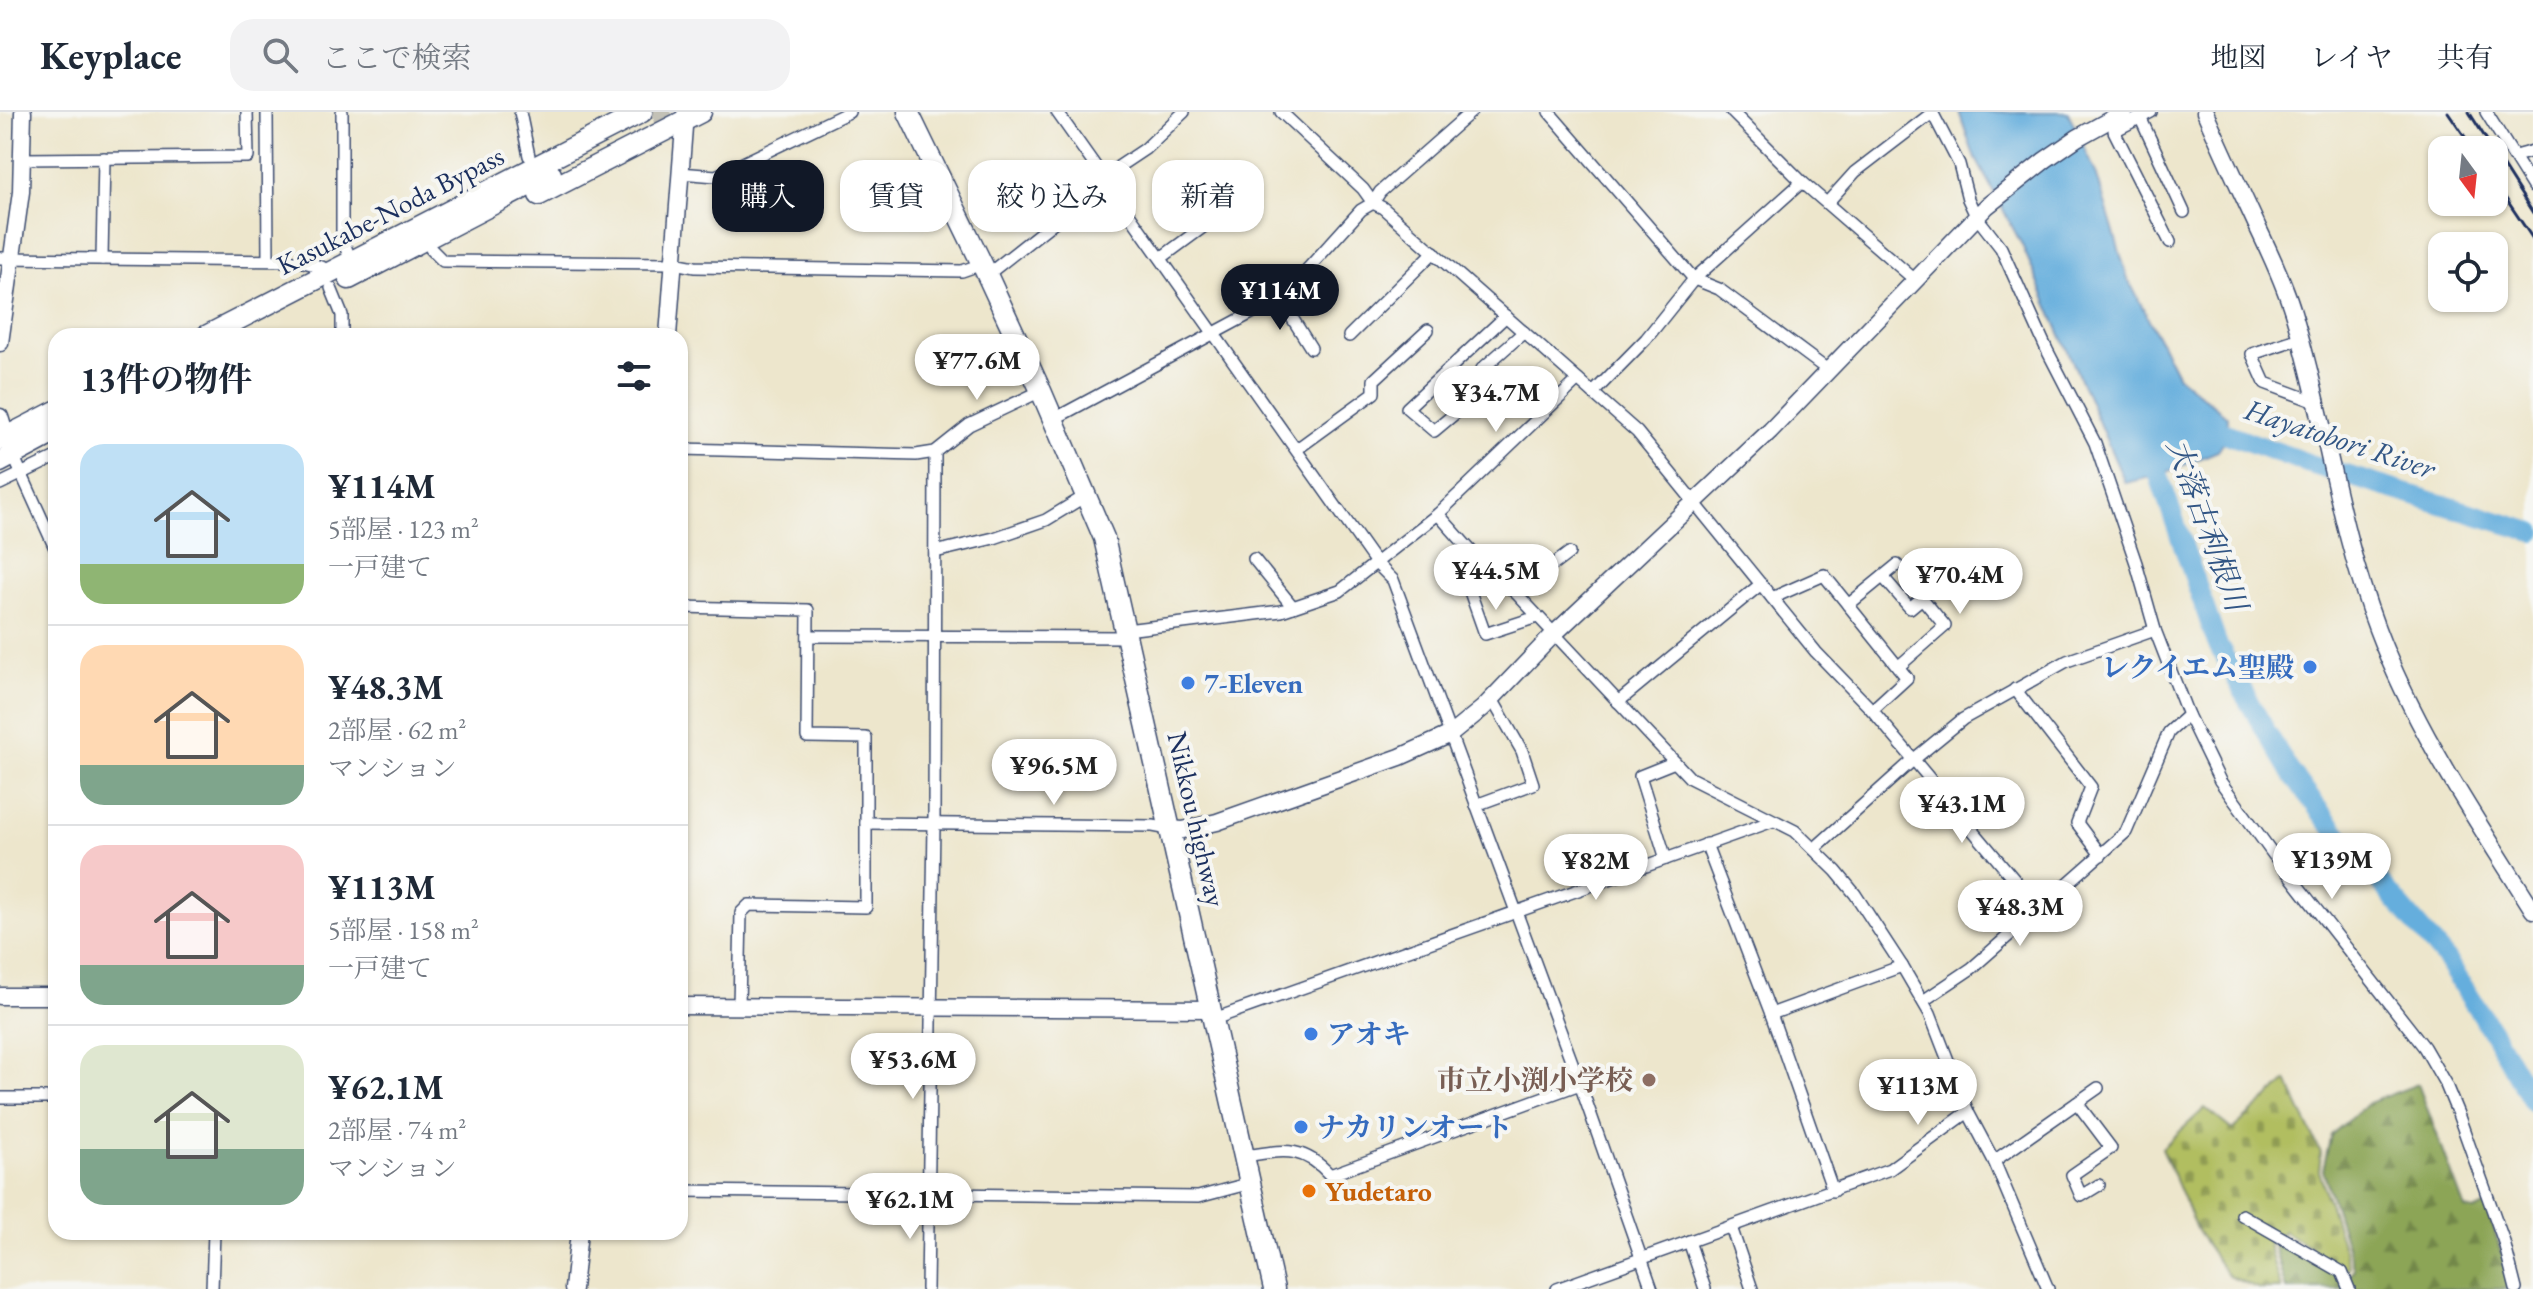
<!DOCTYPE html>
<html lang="ja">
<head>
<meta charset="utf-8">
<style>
  :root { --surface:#fff; --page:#f2f2f3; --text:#1f2937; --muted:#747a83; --line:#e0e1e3; --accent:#111827 }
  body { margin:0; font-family:"EB Garamond","Noto Serif JP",serif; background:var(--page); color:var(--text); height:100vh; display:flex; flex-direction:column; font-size:30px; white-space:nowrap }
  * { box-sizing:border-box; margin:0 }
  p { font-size:26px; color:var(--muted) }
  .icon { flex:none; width:44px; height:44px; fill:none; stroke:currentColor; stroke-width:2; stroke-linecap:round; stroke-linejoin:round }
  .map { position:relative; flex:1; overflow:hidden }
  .side { position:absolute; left:48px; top:216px; width:640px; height:912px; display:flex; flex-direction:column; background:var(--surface); border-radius:24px; box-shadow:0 2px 6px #0004 }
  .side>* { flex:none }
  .hud { position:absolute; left:712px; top:48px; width:760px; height:72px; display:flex; gap:16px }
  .needle { width:52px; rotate:165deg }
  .buttons { position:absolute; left:2428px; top:24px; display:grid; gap:16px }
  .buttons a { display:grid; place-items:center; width:80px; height:80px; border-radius:16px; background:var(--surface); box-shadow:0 2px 6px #0004; font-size:40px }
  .price { position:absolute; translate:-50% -68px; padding:0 18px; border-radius:28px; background:#fff; color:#222; font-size:26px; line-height:52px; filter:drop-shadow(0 2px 4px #0008) }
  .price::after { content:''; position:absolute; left:50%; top:48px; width:24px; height:18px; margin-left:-12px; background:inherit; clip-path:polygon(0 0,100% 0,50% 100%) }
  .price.current { background:var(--accent); color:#fff }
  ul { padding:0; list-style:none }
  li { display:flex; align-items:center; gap:24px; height:200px; padding:0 32px }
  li+li { border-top:2px solid var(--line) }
  li span { display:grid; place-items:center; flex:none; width:224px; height:160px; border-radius:24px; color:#555 }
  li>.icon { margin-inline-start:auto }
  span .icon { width:96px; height:96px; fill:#fffc; stroke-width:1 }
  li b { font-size:34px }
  h2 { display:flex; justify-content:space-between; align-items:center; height:96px; padding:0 32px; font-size:34px }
  .chip { padding:0 28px; border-radius:24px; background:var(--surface); box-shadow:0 2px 6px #0004; font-size:28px; line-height:72px }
  .chip.current { background:var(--accent); color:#fff }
  header { display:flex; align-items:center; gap:48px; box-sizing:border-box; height:112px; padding:0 40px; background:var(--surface); border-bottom:2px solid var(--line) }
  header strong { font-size:38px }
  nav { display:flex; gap:44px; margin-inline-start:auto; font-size:28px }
  .search { width:560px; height:72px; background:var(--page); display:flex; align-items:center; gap:20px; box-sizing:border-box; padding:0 28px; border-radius:24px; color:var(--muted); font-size:30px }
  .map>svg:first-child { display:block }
</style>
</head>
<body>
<header>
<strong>Keyplace</strong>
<div class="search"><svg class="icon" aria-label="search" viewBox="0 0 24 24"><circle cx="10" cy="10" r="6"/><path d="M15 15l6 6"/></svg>ここで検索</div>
<nav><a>地図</a><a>レイヤ</a><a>共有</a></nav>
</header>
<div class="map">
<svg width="2533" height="1177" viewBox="0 0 2533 1177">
  <defs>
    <pattern id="forest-firs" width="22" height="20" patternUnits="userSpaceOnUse" patternTransform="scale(2)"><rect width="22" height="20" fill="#8ca556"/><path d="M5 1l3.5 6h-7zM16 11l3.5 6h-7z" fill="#72874a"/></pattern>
    <pattern id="cemetery-stones" width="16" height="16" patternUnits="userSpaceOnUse" patternTransform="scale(2)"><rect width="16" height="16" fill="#b1be60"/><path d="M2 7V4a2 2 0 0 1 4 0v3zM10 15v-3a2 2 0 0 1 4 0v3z" fill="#8f9b52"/></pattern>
  </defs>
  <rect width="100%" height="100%" fill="#f6f6f2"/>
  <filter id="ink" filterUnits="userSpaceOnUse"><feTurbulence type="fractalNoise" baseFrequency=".0125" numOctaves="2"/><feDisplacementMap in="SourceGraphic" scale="16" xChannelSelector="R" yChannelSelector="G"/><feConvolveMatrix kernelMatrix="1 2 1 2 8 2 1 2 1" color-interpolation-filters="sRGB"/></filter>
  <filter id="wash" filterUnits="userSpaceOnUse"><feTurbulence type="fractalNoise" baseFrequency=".006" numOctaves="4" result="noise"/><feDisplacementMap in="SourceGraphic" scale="32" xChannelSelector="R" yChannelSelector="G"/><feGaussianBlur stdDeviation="1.8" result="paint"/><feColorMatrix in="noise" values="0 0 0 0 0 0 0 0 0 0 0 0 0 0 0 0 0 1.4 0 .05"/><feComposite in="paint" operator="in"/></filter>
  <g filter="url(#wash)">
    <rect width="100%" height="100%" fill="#ede6cc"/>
    <polygon fill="url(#forest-firs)" stroke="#546a5a" stroke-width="2" points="2418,972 2465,1097 2474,1099 2487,1093 2512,1177 2286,1177 2273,1132 2282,1124 2346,1166 2354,1157 2323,1058 2331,1023 2368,991"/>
    <polygon fill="url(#cemetery-stones)" stroke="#66765f" stroke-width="2" points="2287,969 2321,1041 2319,1059 2349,1154 2345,1159 2284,1119 2268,1132 2281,1177 2260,1177 2228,1164 2197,1119 2162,1036 2205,996 2232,1018"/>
    <polygon fill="#65aedd" stroke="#406e9e" stroke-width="2" points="1959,0 2068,0 2096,61 2128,167 2178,264 2228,305 2226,322 2218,339 2160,363 2125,371 2022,133 1973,41"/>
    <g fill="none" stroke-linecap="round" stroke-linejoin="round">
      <g stroke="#65aedd" stroke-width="20">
        <polyline points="2200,312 2310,352 2533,420"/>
        <polyline points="2150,338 2217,531 2250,592 2289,658 2328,710 2445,846 2493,921 2533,990"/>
      </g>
    </g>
  </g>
  <g filter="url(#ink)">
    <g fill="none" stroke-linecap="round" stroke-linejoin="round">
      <polyline stroke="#c3c1b6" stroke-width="20" stroke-dasharray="20 10" stroke-linecap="butt" points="654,8 671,0"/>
      <defs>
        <g id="street">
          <polyline points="267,0 268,148"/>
          <polyline points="342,0 342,127 348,141"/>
          <polyline points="520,0 529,44"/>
          <polyline points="1057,0 1376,451 1393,468 1580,972 1652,1177"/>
          <polyline points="1281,0 1363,77 1373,91 1383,96 1637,320 1816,540 1872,598 2038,796"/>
          <polyline points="1549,0 1694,167 1719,177 1829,259"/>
          <polyline points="1732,0 1802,70 1915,168"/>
          <polyline points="1932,0 1959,52 1968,87 1976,104 2001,136 2047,238 2095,331 2136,451 2155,518 2188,603 2220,669 2273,742 2424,935 2446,973 2458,1002 2504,1130 2516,1177"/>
          <polyline points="2151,0 2114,19 2170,130"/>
          <polyline points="2486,0 2533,75"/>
          <polyline points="2140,5 2184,100"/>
          <polyline points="2515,44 2533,39"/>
          <polyline points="23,47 248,45 247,0"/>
          <polyline points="680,61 716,64 849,0"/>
          <polyline points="1103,65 1145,37 1184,0"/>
          <polyline points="1827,91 1855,60 1932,1"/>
          <polyline points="431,137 443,149 674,151 695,155 962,159 982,152"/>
          <polyline points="0,146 300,149 322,155"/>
          <polyline points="1161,146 1245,84 1254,98"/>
          <polyline points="102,147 104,46"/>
          <polyline points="1237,162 1262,196"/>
          <polyline points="987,163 1106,69"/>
          <polyline points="331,176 342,203 342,224"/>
          <polyline points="1279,185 1311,236"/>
          <polyline points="1506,204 1407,296 1434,319 1494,269 1482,257 1524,220"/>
          <polyline points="1349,224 1434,140"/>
          <polyline points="2300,226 2252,242 2265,271 2316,290"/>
          <polyline points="1593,281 1646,227 1694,167 1802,70"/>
          <polyline points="1054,307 1274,189 1294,172 1361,98 1373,91 1380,80 1471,0"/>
          <polyline points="680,337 916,343 935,340 969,313 1041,279"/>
          <polyline points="1297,337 1374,281 1374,268 1428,218"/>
          <polyline points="13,343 56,438"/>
          <polyline points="0,372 56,345"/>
          <polyline points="1438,402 1487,457 1516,481 1690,666 1795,719 1836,759 1855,782 1902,854 1930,902 1968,1000 1994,1049 2048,1177"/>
          <polyline points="935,440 994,426 1046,408 1087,383"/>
          <polyline points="1254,447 1293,495"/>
          <polyline points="1487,457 1468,474 1485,522 1537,505"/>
          <polyline points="1883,465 1910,496 1922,486 1945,514 1898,555"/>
          <polyline points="1516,481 1569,441"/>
          <polyline points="1772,486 1824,463 1907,566 1872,598"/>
          <polyline points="1848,493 1897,453"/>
          <polyline points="680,495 808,498 807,625 866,626 866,795 749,793 741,801 739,894"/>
          <polyline points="1126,518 1281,499 1340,479 1438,402 1578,268"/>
          <polyline points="808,524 1127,525"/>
          <polyline points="2015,577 2091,675 2077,711 2101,743"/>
          <polyline points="1618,590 1761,472"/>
          <polyline points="1476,693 1533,672 1522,639 1492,587"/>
          <polyline points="866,711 1153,714 1169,717"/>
          <polyline points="1706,732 1771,902 1833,1079"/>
          <polyline points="1814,737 1913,648 1963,607 2067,549 2155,518"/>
          <polyline points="1666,747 1640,664 1675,650"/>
          <polyline points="1923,889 1972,856 2126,720 2169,620 2188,603"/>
          <polyline points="1771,902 1902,854"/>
          <polyline points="1214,907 1773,709"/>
          <polyline points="0,986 56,986"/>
          <polyline points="2077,991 2111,1036 2072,1063 2081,1084 2099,1073"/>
          <path d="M 1245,1044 C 1282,1039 1302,1032 1330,1063 L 1580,972"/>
          <polyline points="1994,1049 2098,976"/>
          <polyline points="680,1079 1198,1085 1251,1071"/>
          <polyline points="2242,1103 2342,1160 2349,1177"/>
          <polyline points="1731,1115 1752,1177"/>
          <polyline points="1689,1129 1705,1177"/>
          <polyline points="212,1177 214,1120"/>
          <polyline points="927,1177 934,712 935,340"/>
          <polyline points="1557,1177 1890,1057 1968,1000"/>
        </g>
        <g id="secondary">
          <polyline points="668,224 685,2"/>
          <polyline points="1169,717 1183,718 1217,710 1400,645 1451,622 1483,596 1553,523 1770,319 1987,94 2045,48 2077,26 2124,0"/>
          <polyline points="0,884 56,884"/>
          <polyline points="680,894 1212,897"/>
          <polyline points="573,1177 579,1120"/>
        </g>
        <g id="primary">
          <path d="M 2205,0 C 2222,39 2240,77 2258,116 C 2271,143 2284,171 2293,200 C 2325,304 2338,414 2377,517 C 2415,618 2476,707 2533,798"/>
          <polyline points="0,231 21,80 23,0"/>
          <polyline points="0,305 9,334"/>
        </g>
        <g id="highway">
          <polyline points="908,0 982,152 1041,279 1104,426 1274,1177"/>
          <polyline points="539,83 701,0"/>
          <polyline points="349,167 551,62"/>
          <polyline points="206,224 642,0"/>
          <polyline points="0,328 56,299"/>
          <polyline points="0,350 56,320"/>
        </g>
      </defs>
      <use href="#street" stroke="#3a4a6e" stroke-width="14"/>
      <use href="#secondary" stroke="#3a4a6e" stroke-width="19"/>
      <use href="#primary" stroke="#3a4a6e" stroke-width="19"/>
      <use href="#highway" stroke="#3a4a6e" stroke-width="23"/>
      <use href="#street" stroke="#fff" stroke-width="11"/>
      <use href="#secondary" stroke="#fff" stroke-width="16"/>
      <use href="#primary" stroke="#fff" stroke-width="16"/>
      <use href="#highway" stroke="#fff" stroke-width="20"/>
      <g stroke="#1b2f5e" stroke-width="3">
        <polyline points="2448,0 2474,38"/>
        <polyline points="2469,0 2493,38"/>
        <polyline points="2494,40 2533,101"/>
        <polyline points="2494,69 2533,127"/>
      </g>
    </g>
  </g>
  <g fill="#3f7fe0" stroke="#f6f6f2" stroke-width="3">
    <circle cx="2310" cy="555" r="8"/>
    <circle cx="1188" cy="571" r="8"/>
    <circle cx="1311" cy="922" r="8"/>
    <circle cx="1301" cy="1015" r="8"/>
  </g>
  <circle fill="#8d6e63" stroke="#f6f6f2" stroke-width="3" cx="1649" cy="968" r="8"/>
  <circle fill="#e8710a" stroke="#f6f6f2" stroke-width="3" cx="1309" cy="1079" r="8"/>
  <g text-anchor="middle" stroke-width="8" stroke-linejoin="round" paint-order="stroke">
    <g font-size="28" fill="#1b2f5e" stroke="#f6f6f2">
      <text transform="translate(390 98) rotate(-27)" y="10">Kasukabe-Noda Bypass</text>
      <text transform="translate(1197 707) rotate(77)" y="10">Nikkou highway</text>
    </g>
    <g font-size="28" font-weight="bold" fill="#366cbe" stroke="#f6f6f2" text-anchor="start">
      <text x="2294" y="565" text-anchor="end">レクイエム聖殿</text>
      <text x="1204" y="581">7-Eleven</text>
      <text x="1327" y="932">アオキ</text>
      <text x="1317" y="1025">ナカリンオート</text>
    </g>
    <g font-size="28" font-weight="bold" fill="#785e54" stroke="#f6f6f2" text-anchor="end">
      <text x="1633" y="978">市立小渕小学校</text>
    </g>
    <g font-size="28" font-weight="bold" fill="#c56008" stroke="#f6f6f2" text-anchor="start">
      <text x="1325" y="1089">Yudetaro</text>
    </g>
    <g font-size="30" font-style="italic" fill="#315584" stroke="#f6f6f2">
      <text transform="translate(2340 327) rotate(18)" y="10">Hayatobori River</text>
      <text transform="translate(2207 413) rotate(70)" y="10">大落古利根川</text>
    </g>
  </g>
</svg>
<div class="buttons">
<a><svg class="needle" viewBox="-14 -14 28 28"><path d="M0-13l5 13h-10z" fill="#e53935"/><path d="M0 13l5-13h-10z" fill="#747a83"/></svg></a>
<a><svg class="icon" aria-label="locate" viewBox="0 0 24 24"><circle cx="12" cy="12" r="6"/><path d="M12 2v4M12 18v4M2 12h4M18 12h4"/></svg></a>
</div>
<b class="price current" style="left:1280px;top:220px">¥114M</b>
<b class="price" style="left:977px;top:290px">¥77.6M</b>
<b class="price" style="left:1496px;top:322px">¥34.7M</b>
<b class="price" style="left:1496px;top:500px">¥44.5M</b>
<b class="price" style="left:1960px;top:504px">¥70.4M</b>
<b class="price" style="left:1054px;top:695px">¥96.5M</b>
<b class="price" style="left:1962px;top:733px">¥43.1M</b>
<b class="price" style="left:2332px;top:789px">¥139M</b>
<b class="price" style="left:1596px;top:790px">¥82M</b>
<b class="price" style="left:2020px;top:836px">¥48.3M</b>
<b class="price" style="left:913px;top:989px">¥53.6M</b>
<b class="price" style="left:1918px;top:1015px">¥113M</b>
<b class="price" style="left:910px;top:1129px">¥62.1M</b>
<div class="hud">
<a class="chip current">購入</a>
<a class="chip">賃貸</a>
<a class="chip">絞り込み</a>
<a class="chip">新着</a>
</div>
<section class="side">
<h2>13件の物件<svg class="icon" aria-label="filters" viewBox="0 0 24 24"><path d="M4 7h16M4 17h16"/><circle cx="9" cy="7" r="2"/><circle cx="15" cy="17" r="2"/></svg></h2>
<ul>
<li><span style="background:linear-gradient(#bfe0f5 75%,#8fb573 0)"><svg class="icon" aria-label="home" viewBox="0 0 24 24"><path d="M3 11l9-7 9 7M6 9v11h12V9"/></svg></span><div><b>¥114M</b><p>5部屋 · 123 m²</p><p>一戸建て</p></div></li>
<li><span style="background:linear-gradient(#ffd9b3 75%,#7fa58c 0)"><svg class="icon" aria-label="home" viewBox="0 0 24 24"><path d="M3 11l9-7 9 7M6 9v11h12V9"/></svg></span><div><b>¥48.3M</b><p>2部屋 · 62 m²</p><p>マンション</p></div></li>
<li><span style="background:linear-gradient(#f6c9c9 75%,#7fa58c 0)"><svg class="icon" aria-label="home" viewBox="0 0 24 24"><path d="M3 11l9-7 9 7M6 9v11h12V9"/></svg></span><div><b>¥113M</b><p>5部屋 · 158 m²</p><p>一戸建て</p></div></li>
<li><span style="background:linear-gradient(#dfe7d0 65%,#7fa58c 0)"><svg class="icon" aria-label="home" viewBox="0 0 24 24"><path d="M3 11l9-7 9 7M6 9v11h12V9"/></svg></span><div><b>¥62.1M</b><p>2部屋 · 74 m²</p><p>マンション</p></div></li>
</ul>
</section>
</div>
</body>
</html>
